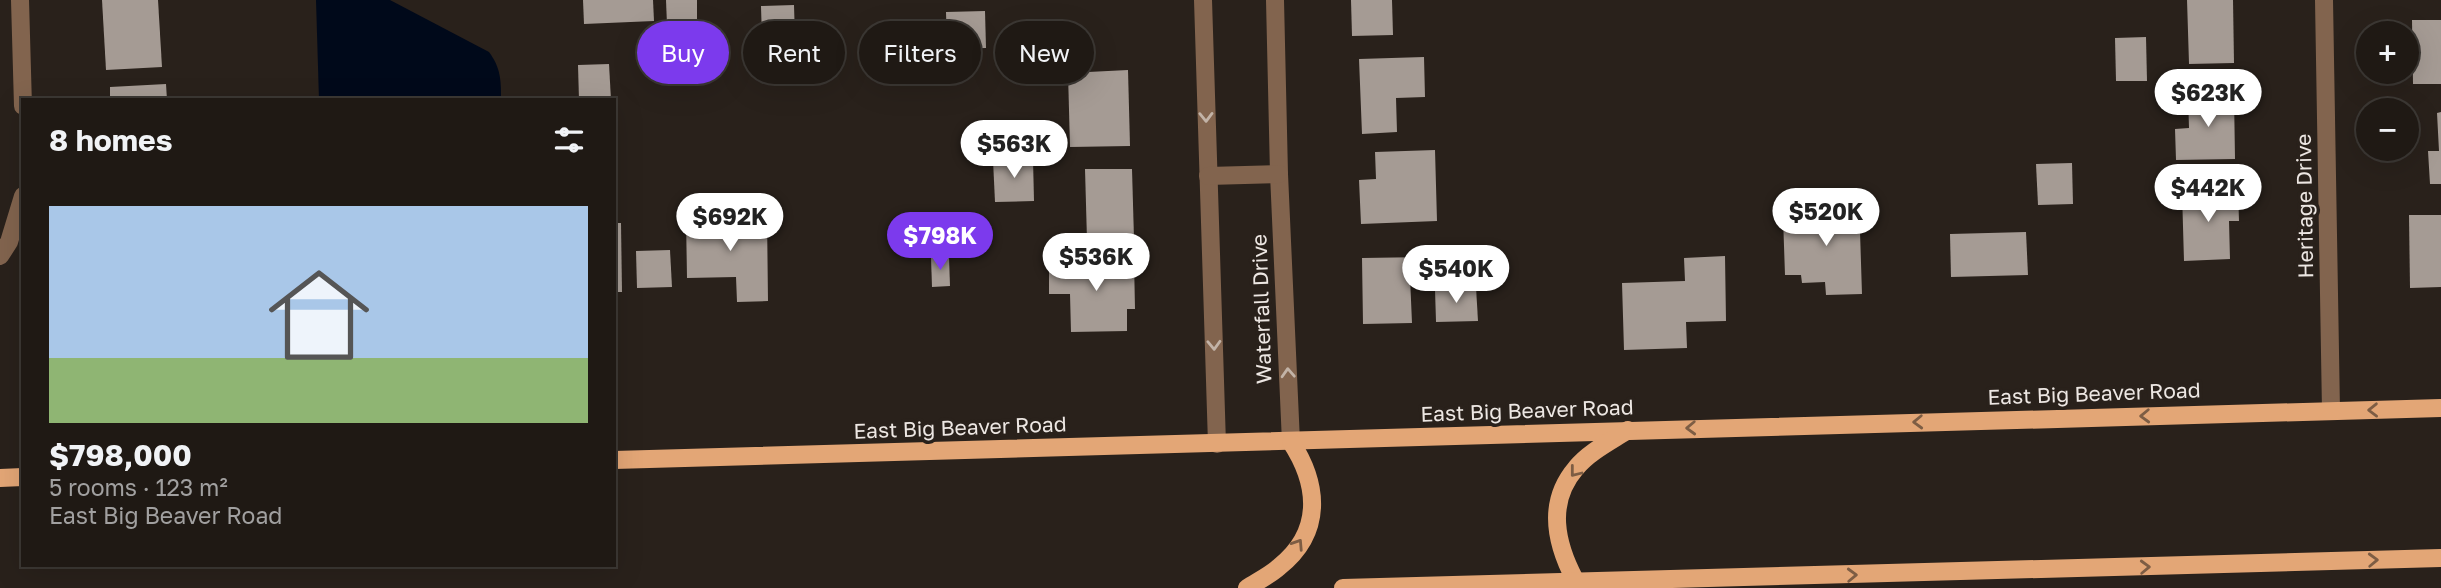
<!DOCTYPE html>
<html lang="en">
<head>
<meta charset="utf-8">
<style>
  :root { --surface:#1f1914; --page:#27221d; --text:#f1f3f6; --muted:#a1a0a0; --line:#3c3834; --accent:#7c3aed }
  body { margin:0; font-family:"Golos Text",sans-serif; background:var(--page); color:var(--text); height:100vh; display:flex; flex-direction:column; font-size:26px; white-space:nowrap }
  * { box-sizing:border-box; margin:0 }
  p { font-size:23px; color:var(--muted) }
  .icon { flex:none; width:38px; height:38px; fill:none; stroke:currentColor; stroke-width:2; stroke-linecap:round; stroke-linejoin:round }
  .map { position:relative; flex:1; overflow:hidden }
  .details { position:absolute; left:21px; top:98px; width:595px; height:469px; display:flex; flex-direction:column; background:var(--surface); border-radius:0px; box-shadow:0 7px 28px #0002,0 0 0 2px var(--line) }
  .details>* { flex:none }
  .hud { position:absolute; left:637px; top:21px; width:665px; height:63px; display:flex; gap:14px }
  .fabs { position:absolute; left:2356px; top:21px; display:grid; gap:14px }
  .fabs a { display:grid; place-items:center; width:63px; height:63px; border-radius:50%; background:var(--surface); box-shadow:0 7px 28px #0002,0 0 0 2px var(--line); font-size:35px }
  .price { position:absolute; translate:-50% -60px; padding:0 16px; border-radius:24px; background:#fff; color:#222; font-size:23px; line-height:46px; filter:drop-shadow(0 2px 4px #0008) }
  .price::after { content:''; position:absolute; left:50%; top:42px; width:21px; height:16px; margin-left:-10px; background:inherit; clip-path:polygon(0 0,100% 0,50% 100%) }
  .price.current { background:var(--accent); color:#fff }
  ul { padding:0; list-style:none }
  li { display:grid; align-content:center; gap:14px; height:371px; padding:0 28px }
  li span { display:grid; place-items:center; height:217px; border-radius:0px; color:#555 }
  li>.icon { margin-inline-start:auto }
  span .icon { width:126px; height:126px; fill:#fffc; stroke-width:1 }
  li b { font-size:30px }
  h2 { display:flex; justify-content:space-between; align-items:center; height:84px; padding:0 28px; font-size:30px }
  .tag { padding:0 24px; border-radius:32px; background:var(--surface); box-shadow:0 7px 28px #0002,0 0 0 2px var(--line); font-size:24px; line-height:63px }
  .tag.current { background:var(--accent); color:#fff }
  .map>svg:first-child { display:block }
</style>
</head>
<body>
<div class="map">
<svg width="2441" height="588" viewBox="0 0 2441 588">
  <rect width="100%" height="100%" fill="#29211b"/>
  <path fill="#00091a" d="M 316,0 L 390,0 L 489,52 C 501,68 501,81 501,100 L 319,100 Z"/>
  <g fill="#a59b94">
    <polygon points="102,0 158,0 162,67 106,70"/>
    <polygon points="583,0 653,0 654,21 584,24"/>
    <polygon points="666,0 697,0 697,24 667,25"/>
    <polygon points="1351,0 1392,0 1393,35 1352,36"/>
    <polygon points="2187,0 2233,0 2234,63 2189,64"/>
    <polygon points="794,5 795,38 762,39 761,6"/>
    <polygon points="985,11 986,48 947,49 946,12"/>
    <polygon points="2412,20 2441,20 2441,84 2413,84"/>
    <polygon points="2146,37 2147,81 2116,81 2115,38"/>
    <polygon points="1424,57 1425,97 1396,98 1397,132 1362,134 1359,59"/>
    <polygon points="609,64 611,100 579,100 578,65"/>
    <polygon points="1128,70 1130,146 1070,147 1068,73"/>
    <polygon points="166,84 167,100 110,100 110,87"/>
    <polygon points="2188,95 2234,95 2235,159 2176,160 2175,129 2189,128"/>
    <polygon points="2441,112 2441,184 2430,184 2428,151 2439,151 2437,113"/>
    <polygon points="1435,150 1437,221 1361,224 1359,180 1376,179 1375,152"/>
    <polygon points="1033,159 1034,201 995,202 993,160"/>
    <polygon points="2072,163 2073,204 2038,205 2036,164"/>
    <polygon points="1085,169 1132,169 1134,239 1087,240"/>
    <polygon points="2238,190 2239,221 2229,221 2230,259 2184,261 2182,192"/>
    <polygon points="1859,200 1862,294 1826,295 1825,282 1802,283 1801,275 1785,275 1783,217 1823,216 1823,201"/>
    <polygon points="2409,215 2441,215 2441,287 2410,288"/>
    <polygon points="767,216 768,301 737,302 736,277 687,278 686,217"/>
    <polygon points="614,223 621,223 622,292 614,292"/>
    <polygon points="2026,232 2028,275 1951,277 1950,234"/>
    <polygon points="670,250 672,287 637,288 636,251"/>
    <polygon points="1725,256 1726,321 1686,322 1687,348 1624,350 1622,283 1685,281 1684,258"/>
    <polygon points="931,257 949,257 950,286 932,287"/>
    <polygon points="1426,257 1427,276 1410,277 1412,323 1363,324 1362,258"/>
    <polygon points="1134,260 1135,309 1127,309 1127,331 1071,332 1070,294 1049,294 1049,262"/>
    <polygon points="1476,287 1478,321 1436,322 1435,289"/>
  </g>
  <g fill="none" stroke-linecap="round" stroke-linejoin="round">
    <g stroke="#82644e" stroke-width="18">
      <polyline points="20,0 23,106"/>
      <polyline points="1203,0 1217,444"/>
      <polyline points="1275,0 1279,174 1291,442"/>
      <polyline points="2324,0 2331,411"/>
      <polyline points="1208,176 1279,174"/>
      <polyline points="0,256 9,242 23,196"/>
    </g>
    <g stroke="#e3a676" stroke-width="18">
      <polyline points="614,460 2441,408"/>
      <polyline points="0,478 23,477"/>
      <path d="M 1575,580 C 1556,544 1546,503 1576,468 C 1589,452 1611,441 1628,430"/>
      <path d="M 1247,588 C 1258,581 1270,575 1279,567 C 1323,532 1319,485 1291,442"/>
      <polyline points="1343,588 2441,558"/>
    </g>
  </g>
  <defs><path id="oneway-chevron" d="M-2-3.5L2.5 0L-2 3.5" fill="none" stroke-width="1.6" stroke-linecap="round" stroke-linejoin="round" transform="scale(1.75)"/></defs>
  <g stroke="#c2b3a7">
    <use href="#oneway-chevron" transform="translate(1206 117) rotate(89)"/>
    <use href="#oneway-chevron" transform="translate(1214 345) rotate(88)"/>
    <use href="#oneway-chevron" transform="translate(1288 373) rotate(-93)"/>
  </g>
  <g stroke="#7d5d44">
    <use href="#oneway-chevron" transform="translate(2373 410) rotate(179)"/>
    <use href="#oneway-chevron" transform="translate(2145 416) rotate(178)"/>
    <use href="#oneway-chevron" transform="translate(1918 422) rotate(178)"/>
    <use href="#oneway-chevron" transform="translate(1691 428) rotate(178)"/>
    <use href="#oneway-chevron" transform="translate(1575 472) rotate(128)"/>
    <use href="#oneway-chevron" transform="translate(1298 544) rotate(-57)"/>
    <use href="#oneway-chevron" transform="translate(2373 560) rotate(-2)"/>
    <use href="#oneway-chevron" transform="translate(2145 567) rotate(-2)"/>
    <use href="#oneway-chevron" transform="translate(1852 575) rotate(-2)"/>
  </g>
  <g text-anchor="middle" stroke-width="7" stroke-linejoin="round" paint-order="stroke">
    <g font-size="21" fill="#ede7e3" stroke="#29211b">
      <text transform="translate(2305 206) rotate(-91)" y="7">Heritage Drive</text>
      <text transform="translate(1262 309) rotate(-92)" y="7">Waterfall Drive</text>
      <text transform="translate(2094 394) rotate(-2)" y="7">East Big Beaver Road</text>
      <text transform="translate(1527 411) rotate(-2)" y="7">East Big Beaver Road</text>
      <text transform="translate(960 428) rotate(-2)" y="7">East Big Beaver Road</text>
    </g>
  </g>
</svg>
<div class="fabs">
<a>+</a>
<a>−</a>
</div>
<b class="price" style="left:2208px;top:129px">$623K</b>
<b class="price" style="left:1014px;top:180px">$563K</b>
<b class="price" style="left:2208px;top:224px">$442K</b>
<b class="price" style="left:1826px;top:248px">$520K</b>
<b class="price" style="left:730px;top:253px">$692K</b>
<b class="price current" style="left:940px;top:272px">$798K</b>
<b class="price" style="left:1096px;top:293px">$536K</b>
<b class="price" style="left:1456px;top:305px">$540K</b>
<div class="hud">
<a class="tag current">Buy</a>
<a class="tag">Rent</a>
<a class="tag">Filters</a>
<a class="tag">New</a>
</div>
<section class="details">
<h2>8 homes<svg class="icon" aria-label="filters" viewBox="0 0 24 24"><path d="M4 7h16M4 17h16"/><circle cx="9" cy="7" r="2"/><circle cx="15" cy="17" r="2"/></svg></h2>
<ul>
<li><span style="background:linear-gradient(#a9c7e8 70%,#8fb573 0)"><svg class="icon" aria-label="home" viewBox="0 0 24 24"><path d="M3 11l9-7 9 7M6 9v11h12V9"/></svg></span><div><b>$798,000</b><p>5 rooms · 123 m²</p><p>East Big Beaver Road</p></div></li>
</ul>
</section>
</div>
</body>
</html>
